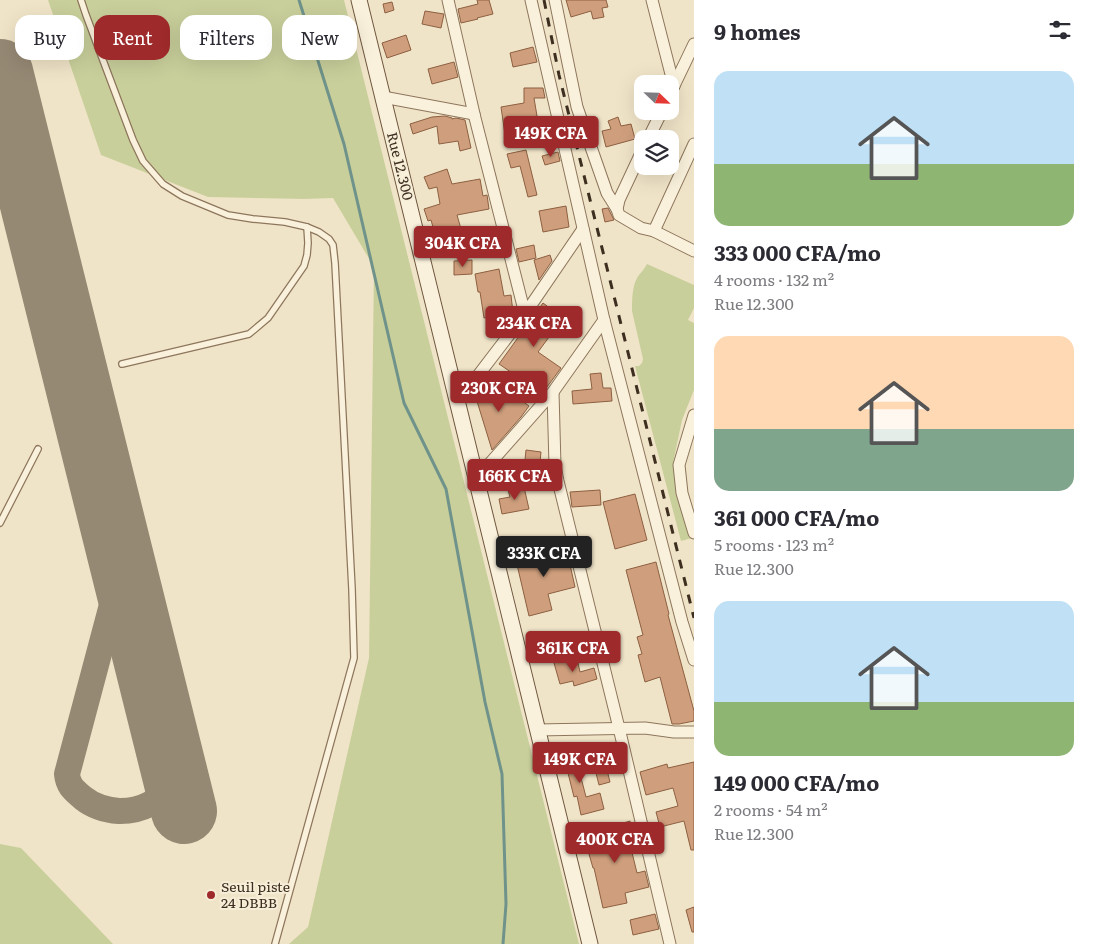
<!DOCTYPE html>
<html lang="en">
<head>
<meta charset="utf-8">
<style>
  :root { --surface:#fff; --page:#f7f7f7; --text:#2b2b33; --muted:#7c7c81; --accent:#9e2a2b }
  body { margin:0; font-family:Literata,serif; background:var(--page); color:var(--text); height:100vh; display:flex; flex-direction:column; font-size:19px; white-space:nowrap }
  * { box-sizing:border-box; margin:0 }
  p { font-size:16px; color:var(--muted) }
  .icon { flex:none; width:28px; height:28px; fill:none; stroke:currentColor; stroke-width:2; stroke-linecap:round; stroke-linejoin:round }
  .map { position:relative; flex:1; overflow:hidden }
  .panel { display:flex; flex-direction:column; background:var(--surface); width:400px }
  .panel>* { flex:none }
  .top-card { position:absolute; left:15px; top:15px; width:475px; height:45px; display:flex; gap:10px }
  .needle { width:32px; rotate:113deg }
  .fabs { position:absolute; left:634px; top:75px; display:grid; gap:10px }
  .fabs a { display:grid; place-items:center; width:45px; height:45px; border-radius:10px; background:var(--surface); box-shadow:0 5px 20px #0002; font-size:25px }
  .price { position:absolute; translate:-50% -42px; padding:0 11px; border-radius:5px; background:var(--accent); color:#fff; font-size:16px; line-height:32px; filter:drop-shadow(0 1px 2px #0008) }
  .price::after { content:''; position:absolute; left:50%; top:30px; width:15px; height:11px; margin-left:-8px; background:inherit; clip-path:polygon(0 0,100% 0,50% 100%) }
  .price.selected { background:#222; color:#fff }
  ul { padding:0; list-style:none }
  li { display:grid; align-content:center; gap:10px; height:265px; padding:0 20px }
  li span { display:grid; place-items:center; height:155px; border-radius:15px; color:#555 }
  li>.icon { margin-inline-start:auto }
  span .icon { width:90px; height:90px; fill:#fffc; stroke-width:1 }
  li b { font-size:21px }
  h2 { display:flex; justify-content:space-between; align-items:center; height:60px; padding:0 20px; font-size:21px }
  .tag { padding:0 18px; border-radius:15px; background:var(--surface); box-shadow:0 5px 20px #0002; font-size:18px; line-height:45px }
  .tag.selected { background:var(--accent); color:#fff }
  main { display:flex; flex:1; min-height:0 }
  .map>svg:first-child { display:block }
</style>
</head>
<body>
<main>
<div class="map">
<svg width="694" height="944" viewBox="0 0 694 944">
  <rect width="100%" height="100%" fill="#f0e4c8"/>
  <g fill="#c9cf9b">
    <polygon points="48,0 344,0 579,944 289,944 308,927 369,658 374,267 333,198 304,199 208,197 101,155"/>
    <path d="M 647,264 L 694,285 L 694,308 L 688,320 L 694,323 L 694,390 L 682,420 L 673,463 L 682,510 L 692,538 L 681,541 L 635,366 L 639,366 L 642,363 L 643,359 L 632,311 C 632,301 632,287 637,278 C 640,273 644,270 647,264 Z"/>
    <polygon points="0,844 21,848 113,944 0,944"/>
  </g>
  <g fill="none" stroke-linecap="round" stroke-linejoin="round">
    <polyline stroke="#6f938a" stroke-width="3" points="299,0 344,144 404,403 446,489 485,702 502,774 506,904 503,944"/>
    <path stroke="#968974" stroke-width="26" d="M 120,556 L 120,573 L 117,586 L 67,774 C 68,786 74,790 83,798 C 93,806 106,810 119,811 C 164,812 193,769 181,726 C 176,712 167,706 158,696 C 156,693 154,689 152,686"/>
    <polyline stroke="#968974" stroke-width="66" points="0,72 184,811"/>
  </g>
  <g fill="#cf9f7d" stroke="#8d5f41">
    <polygon points="477,0 489,0 493,14 477,18 478,19 461,23 458,9 478,4"/>
    <polygon points="566,0 606,0 608,7 602,8 604,17 593,19 591,11 571,17"/>
    <polygon points="392,2 394,10 385,13 383,4"/>
    <polygon points="425,11 444,14 441,28 422,24"/>
    <polygon points="406,35 411,50 387,58 382,43"/>
    <polygon points="533,47 537,62 513,67 510,53"/>
    <polygon points="454,62 458,77 432,84 428,69"/>
    <polygon points="524,88 543,88 545,98 534,98 537,116 519,121 521,127 516,127 517,133 505,135 501,107 524,103"/>
    <polygon points="445,116 452,118 452,119 456,118 465,120 471,148 460,151 458,141 439,144 437,126 413,134 410,124 432,117"/>
    <polygon points="618,117 621,126 631,124 635,139 606,147 602,131 611,129 608,121"/>
    <polygon points="526,150 537,195 528,197 520,166 511,168 507,154"/>
    <polygon points="558,152 560,161 545,165 542,156"/>
    <polygon points="447,169 452,184 480,179 483,196 487,195 489,209 457,215 465,243 437,249 436,238 431,220 428,221 424,209 440,204 437,187 429,189 424,177"/>
    <polygon points="566,206 569,227 543,232 539,211"/>
    <polygon points="608,208 614,220 605,222 602,209"/>
    <polygon points="534,245 536,258 519,262 516,249"/>
    <polygon points="550,255 552,261 539,280 534,260"/>
    <polygon points="472,260 472,274 454,275 454,261"/>
    <polygon points="499,269 504,296 511,295 513,313 484,318 480,292 478,292 475,274"/>
    <polygon points="543,303 563,318 538,352 561,368 547,387 526,372 521,379 499,364"/>
    <polygon points="601,373 603,388 611,388 612,401 573,404 572,391 592,389 590,374"/>
    <polygon points="488,383 510,400 514,395 529,406 521,417 492,450 476,398"/>
    <polygon points="526,450 541,452 538,482 523,480"/>
    <polygon points="524,487 529,509 502,514 499,499 510,497 508,490"/>
    <polygon points="600,490 601,505 572,507 570,492"/>
    <polygon points="635,494 647,540 615,549 603,502"/>
    <polygon points="566,547 575,587 548,594 552,610 529,616 515,556 537,550 538,555"/>
    <polygon points="656,562 669,614 668,615 694,711 694,721 679,724 672,724 660,677 645,682 638,655 642,654 637,637 643,635 626,570"/>
    <polygon points="566,659 568,665 578,663 580,672 594,668 597,679 574,686 573,681 560,684 554,663"/>
    <polygon points="576,747 580,762 577,762 586,797 600,793 604,809 581,815 577,796 574,797 566,765 565,766 561,751"/>
    <polygon points="602,750 610,782 599,785 591,753"/>
    <polygon points="694,762 694,850 691,850 684,821 660,827 656,812 678,806 673,788 646,795 640,772 667,764 668,768"/>
    <polygon points="630,821 632,831 627,832 637,873 645,871 649,887 625,893 627,903 603,908 594,868 593,868 589,854 591,853 586,834"/>
    <polygon points="694,907 694,932 692,932 686,910"/>
    <polygon points="655,914 659,929 633,935 630,920"/>
  </g>
  <g fill="none" stroke-linecap="round" stroke-linejoin="round">
    <defs>
      <g id="lane">
        <polyline points="81,0 86,15 133,140 143,161 163,184 182,196 228,215 253,219 285,222 307,227 319,232 329,239 333,245 335,263 352,589 354,658 275,944"/>
        <polyline points="122,364 249,334 268,318 304,266 307,255 308,243 307,227"/>
        <polyline points="0,523 38,449"/>
      </g>
      <g id="street">
        <polyline points="448,0 474,114 525,314"/>
        <polyline points="531,0 604,320 682,622 694,660"/>
        <polyline points="555,0 577,107 607,193 617,209"/>
        <polyline points="652,0 674,86"/>
        <polyline points="670,94 694,44"/>
        <polyline points="383,97 474,114"/>
        <polyline points="648,139 662,111"/>
        <polyline points="642,151 619,200 617,209 619,215 641,228 654,231 694,251"/>
        <polyline points="654,231 694,144"/>
        <polyline points="553,392 555,466 558,481 619,728 670,944"/>
        <polyline points="457,403 525,314 583,229"/>
        <polyline points="694,415 679,465 682,493 694,533"/>
        <polyline points="476,479 553,392 604,320"/>
        <polyline points="537,730 645,728 674,732 694,732"/>
      </g>
      <polyline id="secondary" points="359,0 590,944"/>
    </defs>
    <use href="#lane" stroke="#8d765c" stroke-width="8"/>
    <use href="#street" stroke="#8d765c" stroke-width="13"/>
    <use href="#secondary" stroke="#6f573f" stroke-width="17"/>
    <use href="#lane" stroke="#faf1dc" stroke-width="5.5"/>
    <use href="#street" stroke="#faf1dc" stroke-width="11"/>
    <use href="#secondary" stroke="#faf1dc" stroke-width="15"/>
    <polyline stroke="#3d2e20" stroke-width="3" stroke-dasharray="9 9" stroke-linecap="butt" points="544,0 559,75 694,618"/>
  </g>
  <circle fill="#9e2a2b" stroke="#f7eed8" stroke-width="2" cx="211" cy="895" r="5"/>
  <g text-anchor="middle" stroke-width="4" stroke-linejoin="round" paint-order="stroke">
    <g font-size="14" fill="#3d2e20" stroke="#f7eed8">
      <text transform="translate(400 166) rotate(76)" y="5">Rue 12.300</text>
    </g>
    <g font-size="14" fill="#3d2e20" stroke="#f7eed8" text-anchor="start">
      <text x="221" y="892">Seuil piste<tspan x="221" dy="16">24 DBBB</tspan></text>
    </g>
  </g>
</svg>
<div class="fabs">
<a><svg class="needle" viewBox="-14 -14 28 28"><path d="M0-13l5 13h-10z" fill="#e53935"/><path d="M0 13l5-13h-10z" fill="#7c7c81"/></svg></a>
<a><svg class="icon" aria-label="layers" viewBox="0 0 24 24"><path d="M12 4l9 5-9 5-9-5zM3 14l9 5 9-5"/></svg></a>
</div>
<b class="price" style="left:551px;top:158px">149K CFA</b>
<b class="price" style="left:463px;top:268px">304K CFA</b>
<b class="price" style="left:534px;top:348px">234K CFA</b>
<b class="price" style="left:499px;top:413px">230K CFA</b>
<b class="price" style="left:515px;top:501px">166K CFA</b>
<b class="price selected" style="left:544px;top:578px">333K CFA</b>
<b class="price" style="left:573px;top:673px">361K CFA</b>
<b class="price" style="left:580px;top:784px">149K CFA</b>
<b class="price" style="left:615px;top:864px">400K CFA</b>
<div class="top-card">
<a class="tag">Buy</a>
<a class="tag selected">Rent</a>
<a class="tag">Filters</a>
<a class="tag">New</a>
</div>
</div>
<section class="panel">
<h2>9 homes<svg class="icon" aria-label="filters" viewBox="0 0 24 24"><path d="M4 7h16M4 17h16"/><circle cx="9" cy="7" r="2"/><circle cx="15" cy="17" r="2"/></svg></h2>
<ul>
<li><span style="background:linear-gradient(#bfe0f5 60%,#8fb573 0)"><svg class="icon" aria-label="home" viewBox="0 0 24 24"><path d="M3 11l9-7 9 7M6 9v11h12V9"/></svg></span><div><b>333 000 CFA/mo</b><p>4 rooms · 132 m²</p><p>Rue 12.300</p></div></li>
<li><span style="background:linear-gradient(#ffd9b3 60%,#7fa58c 0)"><svg class="icon" aria-label="home" viewBox="0 0 24 24"><path d="M3 11l9-7 9 7M6 9v11h12V9"/></svg></span><div><b>361 000 CFA/mo</b><p>5 rooms · 123 m²</p><p>Rue 12.300</p></div></li>
<li><span style="background:linear-gradient(#bfe0f5 65%,#8fb573 0)"><svg class="icon" aria-label="home" viewBox="0 0 24 24"><path d="M3 11l9-7 9 7M6 9v11h12V9"/></svg></span><div><b>149 000 CFA/mo</b><p>2 rooms · 54 m²</p><p>Rue 12.300</p></div></li>
</ul>
</section>
</main>
</body>
</html>
